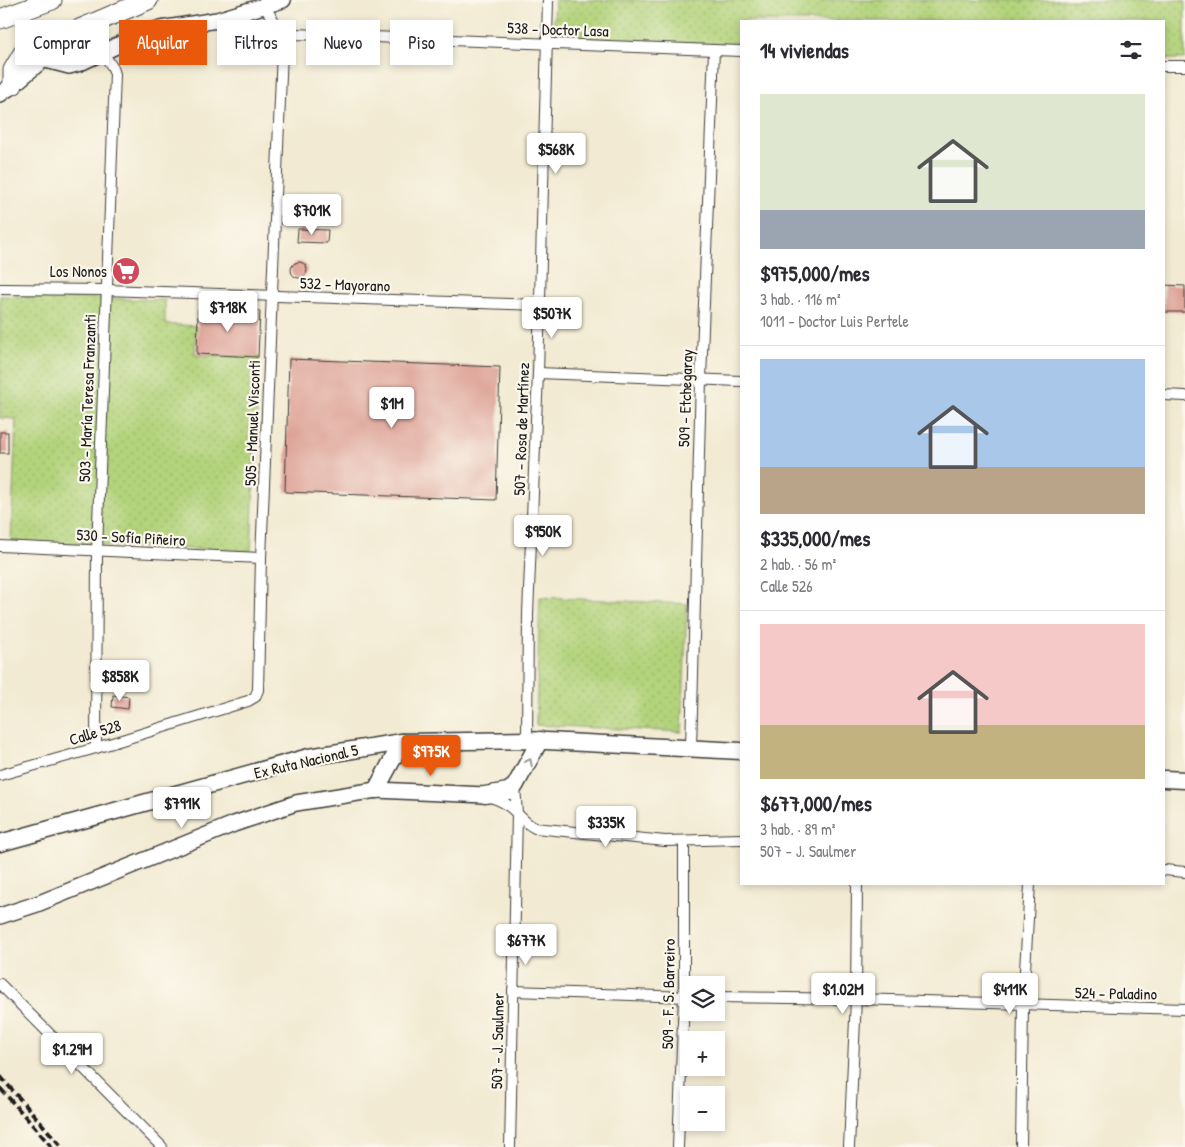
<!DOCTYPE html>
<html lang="es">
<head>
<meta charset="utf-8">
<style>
  :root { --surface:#fff; --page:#f7f7f7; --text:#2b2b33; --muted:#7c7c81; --line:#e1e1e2; --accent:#ea580c }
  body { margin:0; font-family:"Patrick Hand",sans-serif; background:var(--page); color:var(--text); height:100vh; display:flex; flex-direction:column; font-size:19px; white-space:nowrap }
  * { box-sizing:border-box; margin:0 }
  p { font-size:16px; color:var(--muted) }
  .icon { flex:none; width:28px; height:28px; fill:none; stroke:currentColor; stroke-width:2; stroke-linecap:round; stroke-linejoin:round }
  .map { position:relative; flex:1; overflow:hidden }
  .sheet { position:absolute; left:740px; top:20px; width:425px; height:865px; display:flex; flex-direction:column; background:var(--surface); border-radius:0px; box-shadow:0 2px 8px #0003 }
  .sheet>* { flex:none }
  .guide { position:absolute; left:15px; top:20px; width:475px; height:45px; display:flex; gap:10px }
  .fabs { position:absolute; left:680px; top:976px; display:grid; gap:10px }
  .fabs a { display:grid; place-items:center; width:45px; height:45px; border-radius:0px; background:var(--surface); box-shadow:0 2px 8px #0003; font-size:25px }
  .price { position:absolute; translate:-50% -42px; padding:0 11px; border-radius:5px; background:#fff; color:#222; font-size:16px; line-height:32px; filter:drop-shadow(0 1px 2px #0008) }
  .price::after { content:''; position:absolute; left:50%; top:30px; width:15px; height:11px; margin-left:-8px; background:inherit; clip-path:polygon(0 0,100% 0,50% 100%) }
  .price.selected { background:var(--accent); color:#fff }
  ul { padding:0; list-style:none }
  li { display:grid; align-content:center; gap:10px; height:265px; padding:0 20px }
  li+li { border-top:1px solid var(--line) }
  li span { display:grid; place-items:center; height:155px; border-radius:0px; color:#555 }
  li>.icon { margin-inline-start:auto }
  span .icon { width:90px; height:90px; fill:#fffc; stroke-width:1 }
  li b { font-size:21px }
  h2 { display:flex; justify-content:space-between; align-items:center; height:60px; padding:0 20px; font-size:21px }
  .pill { padding:0 18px; border-radius:0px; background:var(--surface); box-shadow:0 2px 8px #0003; font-size:18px; line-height:45px }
  .pill.selected { background:var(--accent); color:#fff }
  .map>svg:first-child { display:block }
</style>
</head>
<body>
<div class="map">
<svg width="1185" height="1147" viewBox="0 0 1185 1147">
  <defs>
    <pattern id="grass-dots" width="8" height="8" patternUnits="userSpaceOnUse" patternTransform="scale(1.25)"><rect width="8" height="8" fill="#b3d37b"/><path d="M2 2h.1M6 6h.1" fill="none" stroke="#99b56a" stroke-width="1.8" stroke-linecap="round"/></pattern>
  </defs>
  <rect width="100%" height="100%" fill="#fbf7ec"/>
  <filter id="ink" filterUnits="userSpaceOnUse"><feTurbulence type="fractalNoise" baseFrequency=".02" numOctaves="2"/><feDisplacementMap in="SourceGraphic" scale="10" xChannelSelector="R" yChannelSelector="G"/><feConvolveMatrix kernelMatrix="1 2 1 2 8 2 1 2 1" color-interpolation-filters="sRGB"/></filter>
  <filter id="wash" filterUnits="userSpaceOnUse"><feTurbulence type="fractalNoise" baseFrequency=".0096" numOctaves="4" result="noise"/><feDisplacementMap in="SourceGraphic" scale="20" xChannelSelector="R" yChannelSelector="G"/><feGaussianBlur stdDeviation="1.12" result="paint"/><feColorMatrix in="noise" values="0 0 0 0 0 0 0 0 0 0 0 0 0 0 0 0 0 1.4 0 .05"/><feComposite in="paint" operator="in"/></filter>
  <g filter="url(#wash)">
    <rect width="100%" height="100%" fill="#f2ead2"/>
    <g fill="url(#grass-dots)" stroke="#68784c">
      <polygon points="555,0 1185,0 1185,59 1164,59 1164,21 741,21 741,47 553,41"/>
      <polygon points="0,296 165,300 165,324 196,326 195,355 259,357 251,551 11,542 16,419 0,418"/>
      <polygon points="540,597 687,604 682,732 536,725"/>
    </g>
    <g id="blocks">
      <g fill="#dda094">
        <polygon points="298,229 328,230 327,243 297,242"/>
        <circle cx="299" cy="270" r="8"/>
        <polygon points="1164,285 1185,286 1185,312 1164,312"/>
        <polygon points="198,309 260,311 258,357 197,354"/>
        <polygon points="289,359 500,367 496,500 285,492"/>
        <rect x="0" y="432" width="8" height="21"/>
        <polygon points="113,695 129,697 128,709 112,707"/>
      </g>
    </g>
  </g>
  <g filter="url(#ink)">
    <use href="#blocks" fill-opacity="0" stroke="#3c3b37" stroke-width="1"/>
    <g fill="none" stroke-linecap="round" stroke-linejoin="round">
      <defs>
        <g id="street">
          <polyline points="286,39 295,34 741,51"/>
          <polyline points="1164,66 1185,66"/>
          <polyline points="0,289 106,290 540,305"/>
          <polyline points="538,373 741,381"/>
          <polyline points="1164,395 1185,396"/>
          <polyline points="0,546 261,558"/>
          <polyline points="527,740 528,614 538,373 548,0"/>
          <polyline points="96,748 97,550 115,74 113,68 103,53"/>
          <polyline points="691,748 701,379 714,50"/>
          <polyline points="0,775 96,748 248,701 255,697 258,690 261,558 282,51 286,39 264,6"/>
          <path d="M 488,796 C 496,799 504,801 510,807 C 519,814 524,823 535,828 L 665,841 L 741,839"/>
          <polyline points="1164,870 1185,872"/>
          <polyline points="0,984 162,1147"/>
          <polyline points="513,991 689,997"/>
          <polyline points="716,997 856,999 1185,1009"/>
          <polyline points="510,1147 517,814 515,786"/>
          <polyline points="678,1147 684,997 684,841"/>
          <polyline points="849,1147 856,999 857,884"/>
          <polyline points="1021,1147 1023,1005 1030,884"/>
        </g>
        <g id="secondary">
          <polyline points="0,94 13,85 40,62 46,60 69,66 80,63 148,31 217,20 283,0"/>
          <polyline points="0,916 37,904 234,824 296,803 376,790 485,795"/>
        </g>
        <g id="primary">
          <polyline points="1164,779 1185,780"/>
          <polyline points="376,790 402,742"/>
          <polyline points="485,795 508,791 515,786 540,740"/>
          <polyline points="0,843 309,757 402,742 527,740 741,751"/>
        </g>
        <g id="highway">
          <polyline points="0,19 52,0"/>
          <polyline points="13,85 13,70 23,53 148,0"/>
        </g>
      </defs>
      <use href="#street" stroke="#3c3b37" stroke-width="12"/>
      <use href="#secondary" stroke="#3c3b37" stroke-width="18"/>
      <use href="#primary" stroke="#3c3b37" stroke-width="19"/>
      <use href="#highway" stroke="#3c3b37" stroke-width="21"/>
      <use href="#street" stroke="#fff" stroke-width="10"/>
      <use href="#secondary" stroke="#fff" stroke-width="15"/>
      <use href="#primary" stroke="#fff" stroke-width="16"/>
      <use href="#highway" stroke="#fff" stroke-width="19"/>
      <g stroke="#1c1c1c" stroke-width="4" stroke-dasharray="8 4" stroke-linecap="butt">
        <polyline points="0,1076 62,1147"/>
        <polyline points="0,1088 52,1147"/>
      </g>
    </g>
    <defs><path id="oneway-chevron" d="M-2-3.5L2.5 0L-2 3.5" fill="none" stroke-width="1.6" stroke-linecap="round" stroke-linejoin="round" transform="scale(1.25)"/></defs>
    <use stroke="#999" href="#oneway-chevron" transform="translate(529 762) rotate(-63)"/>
  </g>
  <defs>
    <symbol id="supermarket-disc" viewBox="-11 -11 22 22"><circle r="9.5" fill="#d1495b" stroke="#fbf7ec"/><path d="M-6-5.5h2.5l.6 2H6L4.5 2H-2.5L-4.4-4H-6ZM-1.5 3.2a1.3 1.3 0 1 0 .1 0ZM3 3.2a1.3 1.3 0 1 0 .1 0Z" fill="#fff"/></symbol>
  </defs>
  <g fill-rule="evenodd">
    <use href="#supermarket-disc" x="110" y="255" width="32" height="32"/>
  </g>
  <g text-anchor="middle" stroke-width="4.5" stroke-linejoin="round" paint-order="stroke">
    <g font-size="16" fill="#1c1c1c" stroke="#fbf7ec">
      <text transform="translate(558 29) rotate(2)" y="6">538 - Doctor Lasa</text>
      <text transform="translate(345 284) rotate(2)" y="6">532 - Mayorano</text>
      <text transform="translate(87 398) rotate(-88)" y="6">503 - María Teresa Franzanti</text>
      <text transform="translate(685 398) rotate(-88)" y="6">509 - Etchegaray</text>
      <text transform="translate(252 423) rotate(-88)" y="6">505 - Manuel Visconti</text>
      <text transform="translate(521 429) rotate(-88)" y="6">507 - Rosa de Martínez</text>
      <text transform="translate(131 537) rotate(3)" y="6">530 - Sofía Piñeiro</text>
      <text transform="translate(95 732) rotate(-17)" y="6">Calle 528</text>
      <text transform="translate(306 761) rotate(-13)" y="6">Ex Ruta Nacional 5</text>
      <text transform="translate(1116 993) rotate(1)" y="6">524 - Paladino</text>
      <text transform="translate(668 994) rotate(-89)" y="6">509 - F. S. Barreiro</text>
      <text transform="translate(497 1041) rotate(-89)" y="6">507 - J. Saulmer</text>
    </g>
    <g font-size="16" fill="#1c1c1c" stroke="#fbf7ec" text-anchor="end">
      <text x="107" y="277">Los Nonos</text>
    </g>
  </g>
</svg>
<div class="fabs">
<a><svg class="icon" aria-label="layers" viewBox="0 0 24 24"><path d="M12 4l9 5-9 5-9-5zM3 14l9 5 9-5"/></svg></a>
<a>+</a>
<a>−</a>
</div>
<b class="price" style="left:556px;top:175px">$568K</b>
<b class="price" style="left:312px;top:236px">$701K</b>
<b class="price" style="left:228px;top:333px">$718K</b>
<b class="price" style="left:552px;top:339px">$507K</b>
<b class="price" style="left:392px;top:429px">$1M</b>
<b class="price" style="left:543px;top:557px">$950K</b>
<b class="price" style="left:120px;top:702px">$858K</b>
<b class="price selected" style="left:431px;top:777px">$975K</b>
<b class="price" style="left:182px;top:829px">$791K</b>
<b class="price" style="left:606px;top:848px">$335K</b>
<b class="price" style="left:526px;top:966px">$677K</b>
<b class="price" style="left:843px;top:1015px">$1.02M</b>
<b class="price" style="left:1010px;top:1015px">$411K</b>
<b class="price" style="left:72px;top:1075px">$1.29M</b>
<div class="guide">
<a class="pill">Comprar</a>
<a class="pill selected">Alquilar</a>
<a class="pill">Filtros</a>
<a class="pill">Nuevo</a>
<a class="pill">Piso</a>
</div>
<section class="sheet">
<h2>14 viviendas<svg class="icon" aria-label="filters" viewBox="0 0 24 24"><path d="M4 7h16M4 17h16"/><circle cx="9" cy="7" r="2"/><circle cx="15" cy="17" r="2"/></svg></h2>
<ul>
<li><span style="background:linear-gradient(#dfe7d0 75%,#9aa5b1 0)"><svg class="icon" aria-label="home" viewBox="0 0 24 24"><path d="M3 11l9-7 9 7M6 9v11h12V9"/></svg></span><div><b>$975,000/mes</b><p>3 hab. · 116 m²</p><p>1011 - Doctor Luis Pertele</p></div></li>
<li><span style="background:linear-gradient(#a9c7e8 70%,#b9a48a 0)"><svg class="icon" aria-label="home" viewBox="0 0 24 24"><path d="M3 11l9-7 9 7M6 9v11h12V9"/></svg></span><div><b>$335,000/mes</b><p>2 hab. · 56 m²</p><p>Calle 526</p></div></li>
<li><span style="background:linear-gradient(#f6c9c9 65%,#c2b280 0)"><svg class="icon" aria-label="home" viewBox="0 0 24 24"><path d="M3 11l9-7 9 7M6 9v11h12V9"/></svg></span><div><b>$677,000/mes</b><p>3 hab. · 89 m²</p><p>507 - J. Saulmer</p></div></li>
</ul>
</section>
</div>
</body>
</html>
